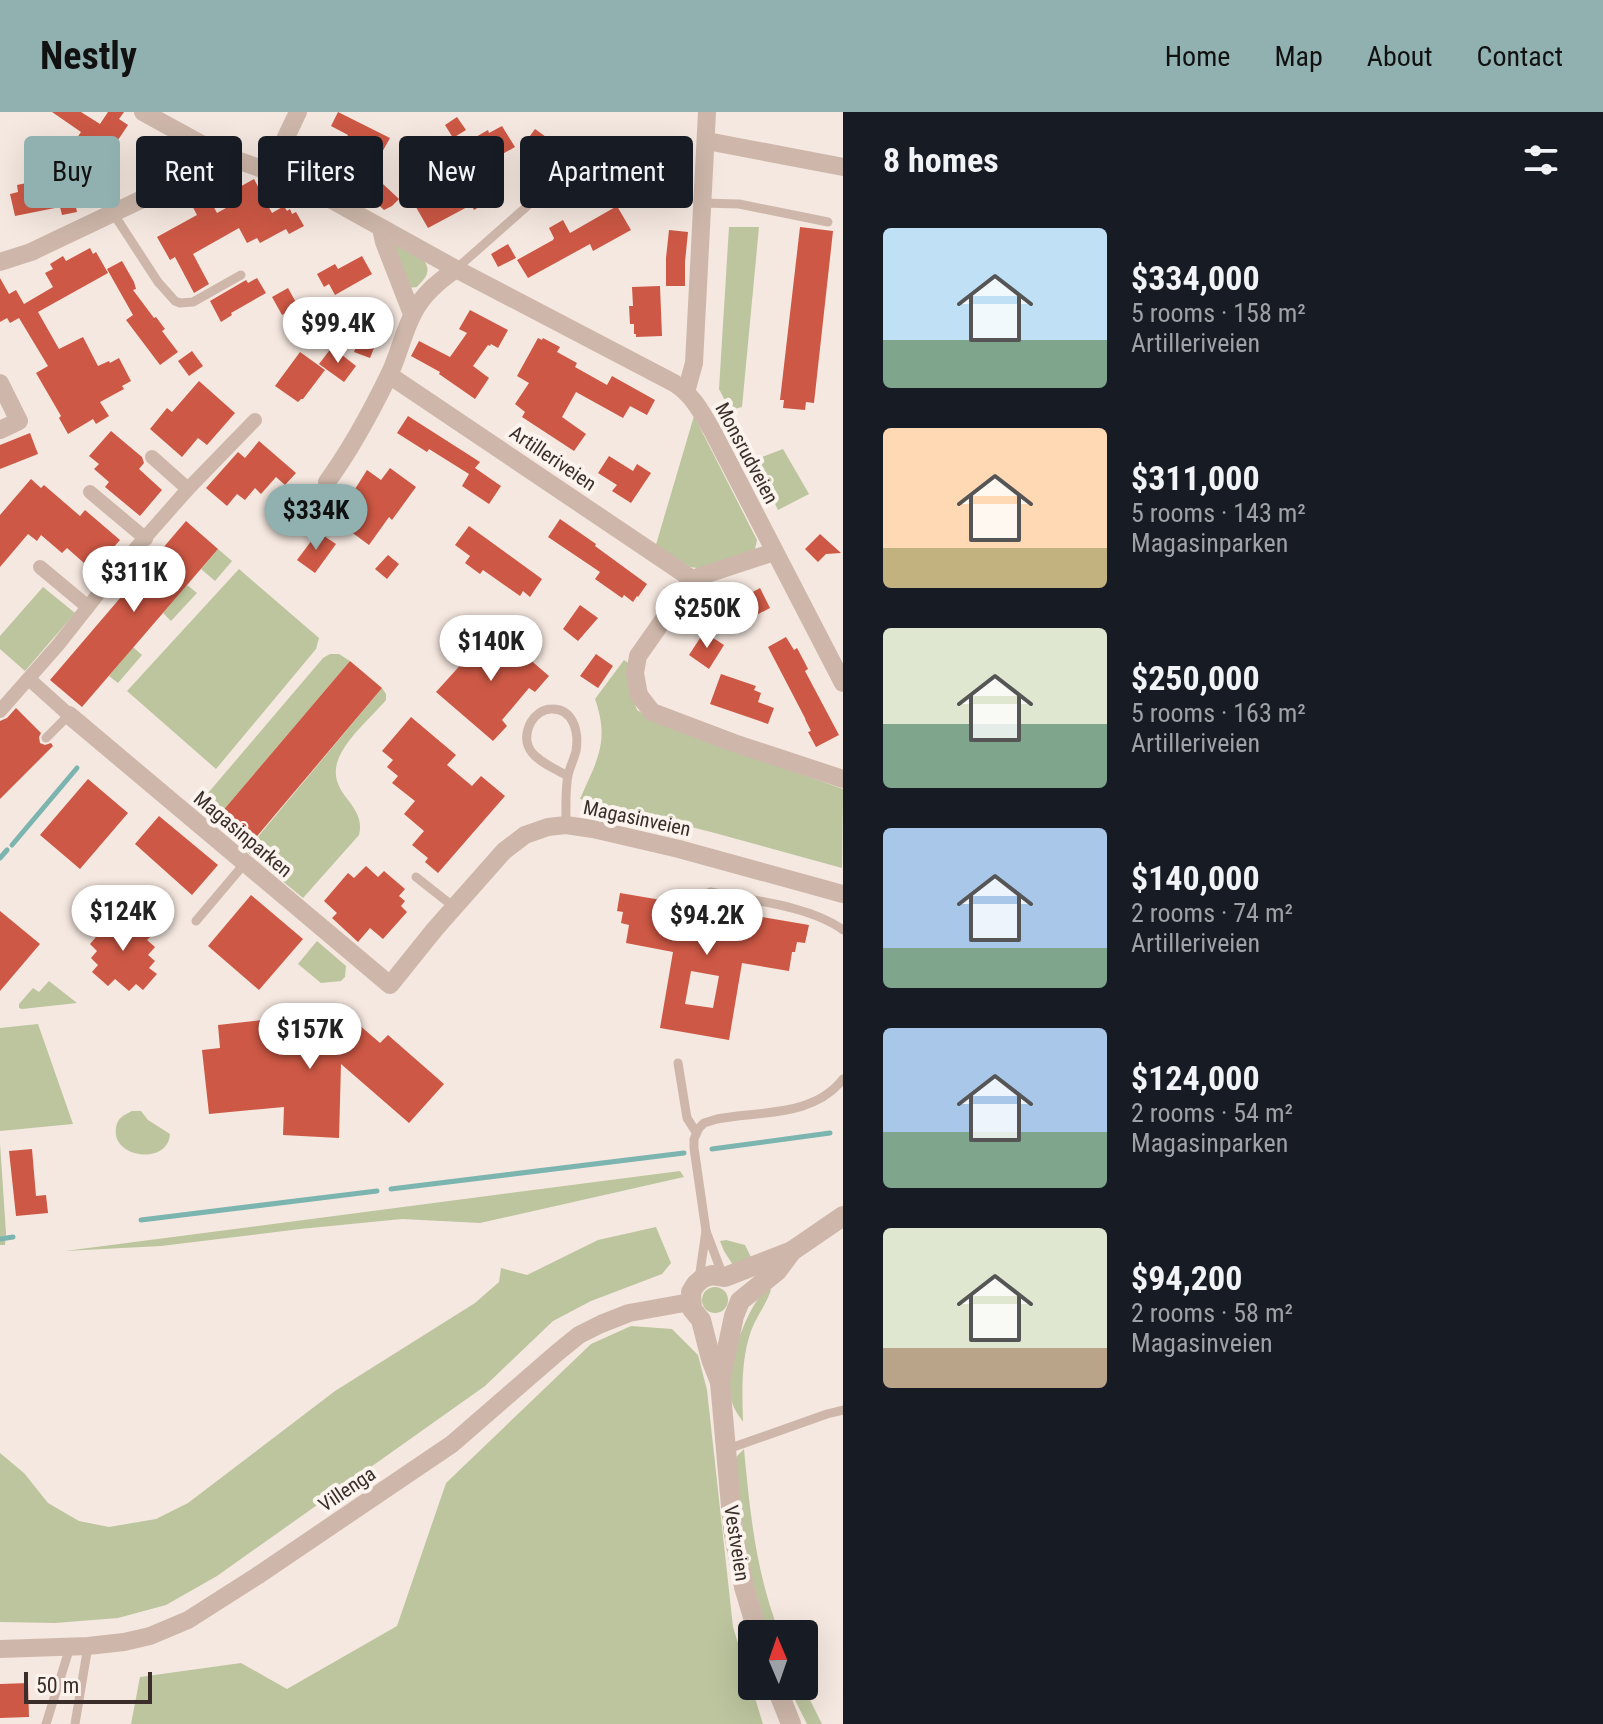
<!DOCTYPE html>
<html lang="en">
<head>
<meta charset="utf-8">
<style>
  :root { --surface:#171b24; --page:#20242c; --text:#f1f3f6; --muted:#9ea1a6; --accent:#91b1b1 }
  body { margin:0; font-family:"Roboto Condensed",sans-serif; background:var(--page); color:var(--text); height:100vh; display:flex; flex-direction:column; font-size:30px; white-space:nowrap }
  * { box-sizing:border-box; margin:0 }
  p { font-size:26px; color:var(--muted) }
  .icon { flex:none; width:44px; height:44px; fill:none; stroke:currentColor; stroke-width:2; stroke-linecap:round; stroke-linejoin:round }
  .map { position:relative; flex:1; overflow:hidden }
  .sheet { display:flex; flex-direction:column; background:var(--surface); width:760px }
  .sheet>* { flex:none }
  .hud { position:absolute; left:24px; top:24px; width:698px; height:72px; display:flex; gap:16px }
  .needle { width:52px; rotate:358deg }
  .fabs { position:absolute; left:738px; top:1508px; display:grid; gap:16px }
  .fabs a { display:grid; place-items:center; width:80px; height:80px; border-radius:8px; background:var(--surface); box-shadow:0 8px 32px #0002; font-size:40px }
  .scale { position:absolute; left:24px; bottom:20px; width:128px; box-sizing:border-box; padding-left:8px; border:4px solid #3b2e2a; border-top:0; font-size:22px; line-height:28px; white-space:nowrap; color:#3b2e2a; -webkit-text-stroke:6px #fbf3ed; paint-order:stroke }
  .price { position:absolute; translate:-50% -68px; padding:0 18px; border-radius:28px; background:#fff; color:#222; font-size:26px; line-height:52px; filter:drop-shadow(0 2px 4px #0008) }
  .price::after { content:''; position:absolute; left:50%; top:48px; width:24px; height:18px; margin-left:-12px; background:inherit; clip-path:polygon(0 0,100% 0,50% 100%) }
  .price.selected { background:var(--accent); color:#111 }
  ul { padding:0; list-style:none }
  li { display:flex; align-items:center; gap:24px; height:200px; padding:0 40px }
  li span { display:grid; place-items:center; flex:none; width:224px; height:160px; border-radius:8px; color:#555 }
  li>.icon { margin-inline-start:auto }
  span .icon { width:96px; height:96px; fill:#fffc; stroke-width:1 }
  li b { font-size:34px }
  h2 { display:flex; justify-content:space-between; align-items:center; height:96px; padding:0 40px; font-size:34px }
  .pill { padding:0 28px; border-radius:8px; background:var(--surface); box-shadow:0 8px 32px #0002; font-size:28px; line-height:72px }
  .pill.selected { background:var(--accent); color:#111 }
  header { display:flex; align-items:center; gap:48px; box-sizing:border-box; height:112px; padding:0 40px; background:var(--accent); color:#111 }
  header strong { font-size:38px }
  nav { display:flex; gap:44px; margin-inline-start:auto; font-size:28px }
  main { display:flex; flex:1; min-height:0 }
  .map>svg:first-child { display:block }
</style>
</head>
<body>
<header>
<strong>Nestly</strong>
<nav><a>Home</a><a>Map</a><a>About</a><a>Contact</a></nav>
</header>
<main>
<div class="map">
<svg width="843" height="1612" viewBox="0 0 843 1612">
  <rect width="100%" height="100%" fill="#f5e8e0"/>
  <g fill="#bcc59e">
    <polygon points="729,115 759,115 742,295 730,298 719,277"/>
    <path d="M 389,129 C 402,136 435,145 426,164 C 424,168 420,171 417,175 L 408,176 Z"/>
    <polygon points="694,304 757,428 755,437 704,457 690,455 655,436"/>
    <polygon points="783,337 809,382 778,398 754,348"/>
    <polygon points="218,437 232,449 215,469 201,457"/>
    <polygon points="239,457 319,526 316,537 216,657 127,579"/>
    <polygon points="187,473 197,481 171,509 163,501"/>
    <polygon points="43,475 75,501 25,559 0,537 0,524"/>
    <polygon points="133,535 142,543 118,571 109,564"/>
    <polygon points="330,542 339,542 350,549 215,708 197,694 323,546"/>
    <path d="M 624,548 L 631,553 L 630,577 L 637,598 L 658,611 L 843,677 L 842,756 L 711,720 L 580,687 C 597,648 610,630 595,587 Z"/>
    <path d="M 382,576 L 386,582 L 386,588 C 371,606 347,625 338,648 C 326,683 367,691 359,723 L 303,786 L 246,739 Z"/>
    <polygon points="317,829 346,854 345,865 341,869 321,871 298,852"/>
    <polygon points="49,869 77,891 22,897 19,896 19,892 33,876 39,880"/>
    <polygon points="38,912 73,1012 0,1019 0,916"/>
    <path d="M 132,999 L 141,999 L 148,1008 L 170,1022 C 168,1054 111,1046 116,1016 C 117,1006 124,1003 132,999 Z"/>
    <polygon points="0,1031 6,1121 5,1133 0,1133"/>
    <polygon points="680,1059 684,1065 480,1111 402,1107 300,1117 161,1134 65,1139"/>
    <polygon points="656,1115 671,1151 662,1162 591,1189 553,1209 485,1274 217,1464 166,1493 118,1506 55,1511 0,1510 0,1341 24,1361 48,1391 79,1409 109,1415 156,1407 188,1391 335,1279 475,1191 499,1170 501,1156 527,1163 598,1128"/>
    <polygon points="726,1128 745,1133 752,1147 733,1153 724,1139 720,1129"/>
    <path d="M 768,1175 L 771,1178 C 766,1193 756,1205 751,1219 C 741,1248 742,1279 743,1310 C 740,1305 735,1299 733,1293 C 721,1263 746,1195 768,1175 Z"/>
    <circle cx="715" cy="1188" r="13"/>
    <polygon points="631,1214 672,1217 698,1243 707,1278 733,1515 763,1612 131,1612 140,1565 241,1551 287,1577 397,1514 446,1371 591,1232"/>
    <path d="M 744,1337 C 750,1401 756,1462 780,1522 L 768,1522 L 747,1451 L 735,1350 L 737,1344 Z"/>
    <polygon points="788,1574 803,1574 822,1612 807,1612"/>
  </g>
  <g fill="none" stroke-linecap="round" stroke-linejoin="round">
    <g stroke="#7cb4b0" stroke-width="5">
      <polyline points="12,733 77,656"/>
      <polyline points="0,746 7,738"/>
      <polyline points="712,1037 830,1021"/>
      <polyline points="391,1077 684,1041"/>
      <polyline points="141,1108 377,1079"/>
      <polyline points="0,1127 13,1125"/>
    </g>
  </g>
  <g fill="#cd5845" fill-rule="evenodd">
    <polygon points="52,0 81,0 100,12 108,0 124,0 119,7 128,13 114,34 101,26 71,72 77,100 62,103 60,95 15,104 10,82 18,80 17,73 50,66 81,20"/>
    <polygon points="338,0 390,26 376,51 342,33 348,23 331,14"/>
    <polygon points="457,5 466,18 453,26 445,13"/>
    <polygon points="502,14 515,35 488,50 474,26 488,18 489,21"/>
    <polygon points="535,17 553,30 543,45 524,32"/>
    <polygon points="642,51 677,51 678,77 592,78"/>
    <polygon points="448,61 460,81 477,70 488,90 474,98 471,93 428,116 409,83"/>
    <polygon points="254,67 272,101 284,94 287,99 290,97 292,102 296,100 304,114 289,122 286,117 260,131 257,126 247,131 239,116 193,142 209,172 194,181 175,145 170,148 157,125 197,103 189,88 205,79 217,101 242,87 236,77"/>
    <polygon points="383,72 399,87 392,94 384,98 371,86"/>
    <polygon points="617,94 631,118 593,139 590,132 528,166 517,148 553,128 554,126 549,116 563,108 570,121"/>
    <polygon points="800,115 833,119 814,291 806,290 805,298 783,296 784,288 780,288"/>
    <polygon points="669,118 688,120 685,150 685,174 666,174 666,146"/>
    <polygon points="508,132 516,146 498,155 491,142"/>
    <polygon points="90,136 93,142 96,140 108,161 38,200 59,237 83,225 98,254 109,249 110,251 119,246 131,269 122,274 124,277 100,290 109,304 96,312 93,307 68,322 59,306 61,304 36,261 48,254 19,206 10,211 7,206 0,210 0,166 9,182 16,178 24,192 53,175 45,161 53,157 50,152 63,144 66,149"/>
    <polygon points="362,144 372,162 335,183 329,172 324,175 317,162 335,152 338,157"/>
    <polygon points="122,149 134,170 136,177 133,178 154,206 156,205 165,217 162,219 178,240 160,253 126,208 133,203 107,157"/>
    <polygon points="257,166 266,181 231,201 232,203 221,210 210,189 246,168 248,171"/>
    <polygon points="660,174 662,224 636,225 636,222 634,222 634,212 630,212 629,194 633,194 632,175"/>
    <polygon points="288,176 298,194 282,203 272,185"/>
    <polygon points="470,198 508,218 498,236 491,232 490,234 488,233 473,254 489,266 475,287 439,262 440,260 411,244 419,229 450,245 467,221 459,217"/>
    <polygon points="360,225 376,231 370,246 354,240"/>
    <polygon points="538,226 542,228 543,226 560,235 557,240 577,251 575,255 607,273 612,264 655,288 647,303 630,294 623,306 576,280 562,305 586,322 574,339 522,305 525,300 515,292 529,271 517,264"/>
    <polygon points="332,235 356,254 344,270 319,252"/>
    <polygon points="192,239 203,254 189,264 178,249"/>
    <polygon points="300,240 325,258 303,287 301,287 298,290 275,274"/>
    <polygon points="199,269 235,301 207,333 198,326 182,345 150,317 167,296 172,300"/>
    <polygon points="408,304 480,350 475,356 501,374 489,392 462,374 469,362 429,337 427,340 397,321"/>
    <polygon points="111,319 142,345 144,351 139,357 162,378 140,404 105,375 109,370 94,357 99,352 89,344"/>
    <polygon points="30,321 38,342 0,357 0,333"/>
    <polygon points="259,329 296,361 285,373 276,365 261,382 255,376 245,388 237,382 227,394 206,376 238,340 245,346"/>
    <polygon points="609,344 633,359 637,352 651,361 631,391 612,379 617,373 598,361"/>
    <polygon points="390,356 416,375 392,408 389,405 369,433 350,419 366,397 350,385 367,358 381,368"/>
    <polygon points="31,367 41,376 44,373 80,404 85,398 120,428 98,453 89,446 84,451 67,436 62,441 41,423 37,429 28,422 0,455 0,403"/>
    <polygon points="560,407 596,432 595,434 647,472 638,485 637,484 633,490 624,483 622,486 595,467 600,460 548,425"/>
    <polygon points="186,409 218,437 82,595 50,568"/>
    <polygon points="469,414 542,467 530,485 523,479 520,484 483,458 480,462 465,451 470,444 455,433"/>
    <polygon points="318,420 336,432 315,461 297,448"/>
    <polygon points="820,422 841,441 826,442 818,450 805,437"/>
    <polygon points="388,443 399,452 387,467 375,457"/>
    <polygon points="760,476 770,496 739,512 729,493"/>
    <polygon points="580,493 598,506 578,529 563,517"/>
    <polygon points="491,514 549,564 535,580 529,576 502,608 507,614 493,629 436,580 465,548 463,546"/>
    <polygon points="704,520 724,533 709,557 689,543"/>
    <polygon points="786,525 794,538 797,536 804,549 808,557 805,559 839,623 816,635 808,620 811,619 805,607 806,608 768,535"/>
    <polygon points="596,542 613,554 598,576 580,564"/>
    <polygon points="350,549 382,576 247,736 215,708"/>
    <polygon points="721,562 756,574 754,578 761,581 758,590 774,596 768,612 710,592"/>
    <polygon points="16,596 41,621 39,625 40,631 45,633 51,631 53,634 0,687 0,609 7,606"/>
    <polygon points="411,605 456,643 447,653 472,674 481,664 505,684 438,761 425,750 428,746 412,733 424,719 404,702 415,689 392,671 398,664 387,655 393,648 382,639"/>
    <polygon points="88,667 128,701 80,757 40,723"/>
    <polygon points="159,704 218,753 192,783 135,732"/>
    <polygon points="366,754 378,765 384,759 405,777 399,784 405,789 401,794 407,800 383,827 370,816 358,830 332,806 337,801 324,789 348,761 354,766"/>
    <path d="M 620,781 L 809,813 L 805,831 L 797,830 L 795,840 L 792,840 L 789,859 L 742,851 L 729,928 L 660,916 L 673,840 L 626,831 L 629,813 L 621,811 L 623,800 L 617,799 ZM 691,859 L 719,864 L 713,896 L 685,892 Z"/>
    <polygon points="251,783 303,827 259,878 208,834"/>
    <polygon points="0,799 40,832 0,879"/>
    <polygon points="116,802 131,815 138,807 154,821 147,828 155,835 148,843 155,849 149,856 157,862 143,878 136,872 129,879 115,867 108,874 92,860 98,853 91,846 97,839 90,832 96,825 89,819 103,803 110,809"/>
    <polygon points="343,899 380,931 388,923 444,972 409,1011 341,952 339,1026 283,1023 284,995 209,1002 202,938 220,936 218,913"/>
    <polygon points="32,1037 36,1084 46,1083 48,1101 16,1104 9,1039"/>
    <polygon points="28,1571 29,1605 0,1606 0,1572"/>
  </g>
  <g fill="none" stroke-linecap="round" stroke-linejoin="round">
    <g stroke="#ceb7aa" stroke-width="9">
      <polyline points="702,91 739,92 828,110"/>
      <polyline points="113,101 158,170 175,189 180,191 193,190 241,163"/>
      <polyline points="456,157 550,74 572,49"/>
      <polyline points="46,626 69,603"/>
      <path d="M 566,713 C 566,697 565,679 568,663 C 570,655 574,647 576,639 C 579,621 574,596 551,597 C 543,597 535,603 531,610 C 515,641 546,652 568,664"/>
      <polyline points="416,765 454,795"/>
      <path d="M 710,780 C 750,788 811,794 843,818"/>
      <polyline points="196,809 245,751"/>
      <polyline points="678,951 687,1006 696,1020"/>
      <path d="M 723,1164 L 706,1119 L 694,1036 L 694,1027 L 699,1016 L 704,1011 L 717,1007 C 760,999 814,1005 843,967"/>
      <polyline points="699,1167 706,1119"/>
      <polyline points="725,1338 827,1302 843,1298"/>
      <polyline points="46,1612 70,1535"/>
      <polyline points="75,1612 88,1534"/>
    </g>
    <g stroke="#ceb7aa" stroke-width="14">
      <polyline points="152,345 188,377"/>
      <polyline points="90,380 146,427"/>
      <polyline points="40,455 88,495"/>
      <polyline points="29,567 69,603"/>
      <polyline points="0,599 58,533 121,453 188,377 255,308"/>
    </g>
    <g stroke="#ceb7aa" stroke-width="18">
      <polyline points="143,0 203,33"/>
      <polyline points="707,29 843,55"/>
      <polyline points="270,59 298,0"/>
      <polyline points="381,116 384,130 412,202"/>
      <path d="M 0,150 L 31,140 L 174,72 L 190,56 L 203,33 L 231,46 L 285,65 L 319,81 L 456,157 L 674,271 C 693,283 702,301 713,320 L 843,571"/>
      <polyline points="389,263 692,467 774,440"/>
      <polyline points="0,271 19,309 0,318"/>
      <polyline points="686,280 694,251 707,0"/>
      <path d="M 327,370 C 351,337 371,300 389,263 C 399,243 403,220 414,200 C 423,182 439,169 456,157"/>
      <polyline points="692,467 638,544 635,561 639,583 652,600 734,631 843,667"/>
      <polyline points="69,603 390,873 435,817 504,739 525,723 548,715 566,713 593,717 679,737 843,782"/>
      <polyline points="0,1537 88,1534 124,1530 150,1524 188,1508 257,1464 452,1332 558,1240 579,1223 601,1212 629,1201 690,1190"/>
    </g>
    <g stroke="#ceb7aa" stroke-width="20">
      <polyline points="720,1270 711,1247 701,1208 692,1197 691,1180 696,1172 703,1166 712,1163 725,1165 792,1139 843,1104"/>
      <polyline points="758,1522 744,1475 733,1417 720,1270 734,1204 740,1189 777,1159 792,1139"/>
      <polyline points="776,1574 791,1612"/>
    </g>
  </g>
  <g text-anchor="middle" stroke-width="8" stroke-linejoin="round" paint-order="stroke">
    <g font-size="20" fill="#3b2e2a" stroke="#fbf3ed">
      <text transform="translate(747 341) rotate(62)" y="7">Monsrudveien</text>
      <text transform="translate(553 346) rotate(34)" y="7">Artilleriveien</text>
      <text transform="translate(637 706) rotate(12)" y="7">Magasinveien</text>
      <text transform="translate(243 722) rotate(40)" y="7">Magasinparken</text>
      <text transform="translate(347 1377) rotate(-34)" y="7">Villenga</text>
      <text transform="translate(737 1431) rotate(81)" y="7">Vestveien</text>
    </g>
  </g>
</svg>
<div class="fabs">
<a><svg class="needle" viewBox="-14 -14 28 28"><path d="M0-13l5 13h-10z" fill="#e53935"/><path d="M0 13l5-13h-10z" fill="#9ea1a6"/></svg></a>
</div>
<div class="scale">50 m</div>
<b class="price" style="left:338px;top:253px">$99.4K</b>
<b class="price selected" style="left:316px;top:440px">$334K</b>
<b class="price" style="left:134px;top:502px">$311K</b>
<b class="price" style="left:707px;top:538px">$250K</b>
<b class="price" style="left:491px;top:571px">$140K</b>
<b class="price" style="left:123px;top:841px">$124K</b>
<b class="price" style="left:707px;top:845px">$94.2K</b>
<b class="price" style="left:310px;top:959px">$157K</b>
<div class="hud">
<a class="pill selected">Buy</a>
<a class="pill">Rent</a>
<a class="pill">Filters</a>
<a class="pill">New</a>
<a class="pill">Apartment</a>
</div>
</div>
<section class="sheet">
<h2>8 homes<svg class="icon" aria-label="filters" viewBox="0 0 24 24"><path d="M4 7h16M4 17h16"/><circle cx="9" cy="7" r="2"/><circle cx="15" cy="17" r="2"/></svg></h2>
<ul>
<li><span style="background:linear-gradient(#bfe0f5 70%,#7fa58c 0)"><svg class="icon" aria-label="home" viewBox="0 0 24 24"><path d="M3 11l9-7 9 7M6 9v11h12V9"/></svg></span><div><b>$334,000</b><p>5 rooms · 158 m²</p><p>Artilleriveien</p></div></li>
<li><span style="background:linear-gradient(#ffd9b3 75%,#c2b280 0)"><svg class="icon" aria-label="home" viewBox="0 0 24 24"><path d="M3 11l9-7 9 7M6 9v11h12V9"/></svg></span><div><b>$311,000</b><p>5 rooms · 143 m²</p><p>Magasinparken</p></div></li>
<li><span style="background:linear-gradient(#dfe7d0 60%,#7fa58c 0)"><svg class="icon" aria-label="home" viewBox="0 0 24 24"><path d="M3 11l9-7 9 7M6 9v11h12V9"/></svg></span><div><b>$250,000</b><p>5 rooms · 163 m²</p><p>Artilleriveien</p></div></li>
<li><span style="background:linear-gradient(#a9c7e8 75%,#7fa58c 0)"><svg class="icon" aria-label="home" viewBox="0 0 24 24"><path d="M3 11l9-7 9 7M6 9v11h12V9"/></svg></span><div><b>$140,000</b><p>2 rooms · 74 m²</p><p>Artilleriveien</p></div></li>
<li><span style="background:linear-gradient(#a9c7e8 65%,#7fa58c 0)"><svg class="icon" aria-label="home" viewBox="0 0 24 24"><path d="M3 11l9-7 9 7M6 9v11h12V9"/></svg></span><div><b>$124,000</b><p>2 rooms · 54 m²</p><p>Magasinparken</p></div></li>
<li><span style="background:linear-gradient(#dfe7d0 75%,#b9a48a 0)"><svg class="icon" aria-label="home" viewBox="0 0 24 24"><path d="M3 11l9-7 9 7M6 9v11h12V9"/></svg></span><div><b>$94,200</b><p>2 rooms · 58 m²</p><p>Magasinveien</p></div></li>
</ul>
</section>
</main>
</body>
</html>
